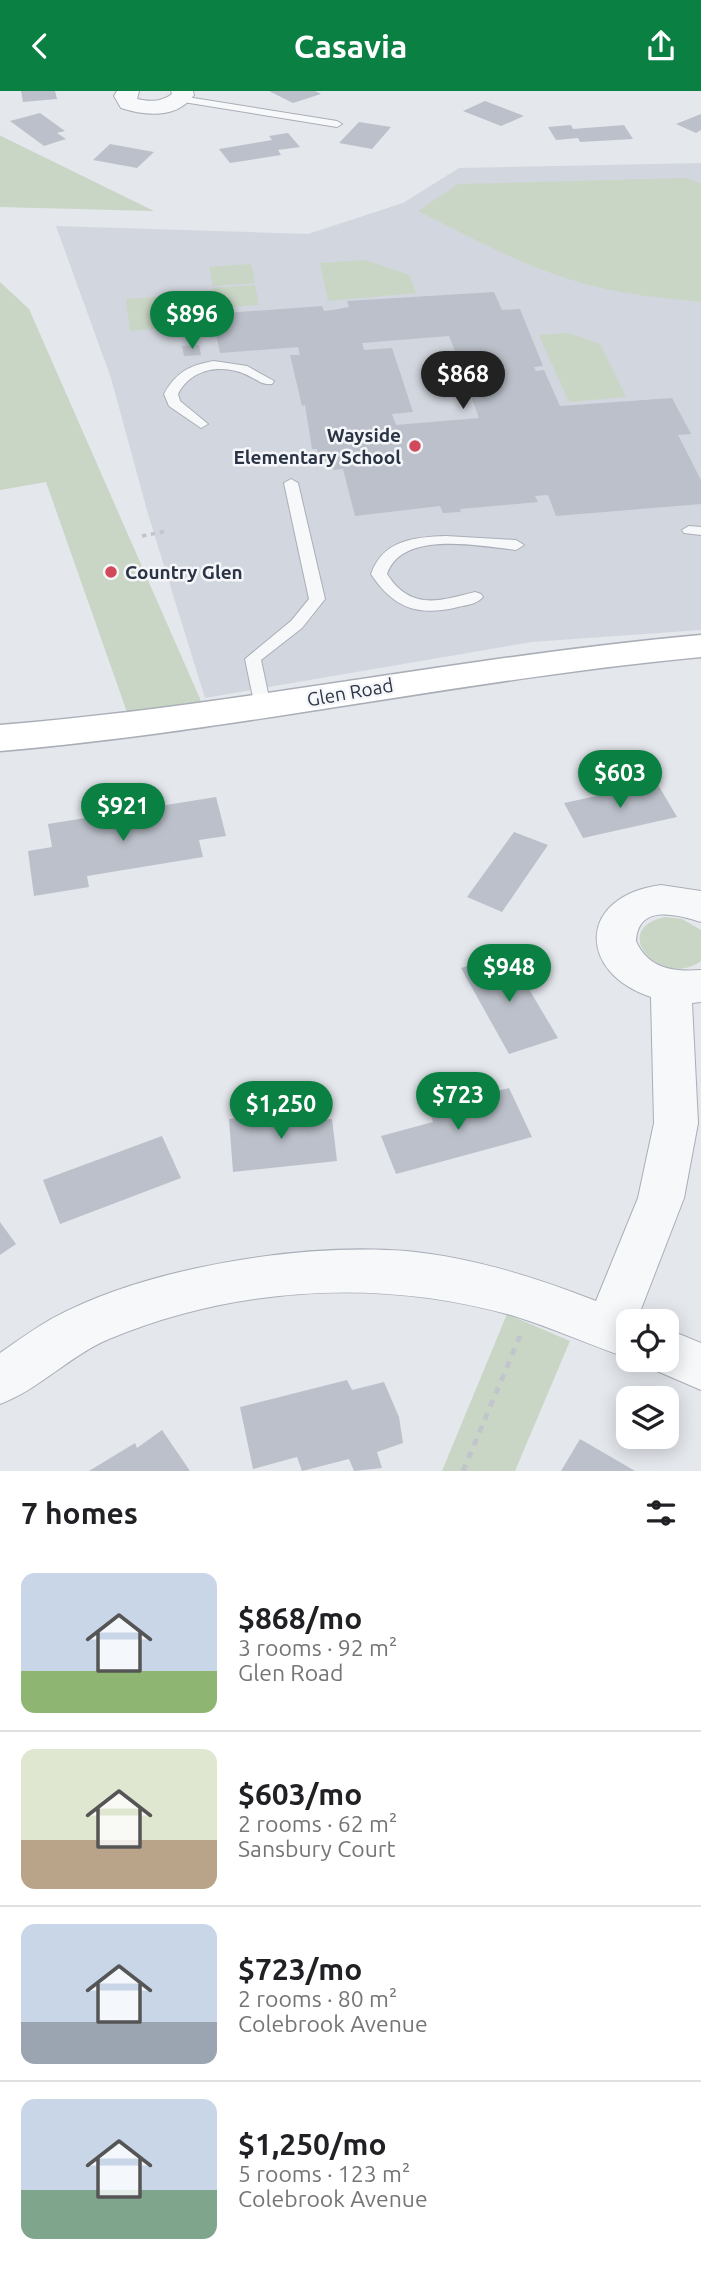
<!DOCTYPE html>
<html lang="en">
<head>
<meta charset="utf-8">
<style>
  :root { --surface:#fff; --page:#f2f2f2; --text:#202124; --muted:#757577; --line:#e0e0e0; --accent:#0b8043 }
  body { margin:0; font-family:Ubuntu,sans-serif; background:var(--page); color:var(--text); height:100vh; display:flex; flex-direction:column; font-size:26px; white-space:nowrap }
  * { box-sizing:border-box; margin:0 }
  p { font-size:23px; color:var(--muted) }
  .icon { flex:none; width:38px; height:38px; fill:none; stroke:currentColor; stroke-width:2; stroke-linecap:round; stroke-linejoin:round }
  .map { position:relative; height:1380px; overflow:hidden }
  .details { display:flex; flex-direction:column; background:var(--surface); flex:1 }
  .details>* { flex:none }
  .tools { position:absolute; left:616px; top:1218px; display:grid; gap:14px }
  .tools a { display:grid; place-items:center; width:63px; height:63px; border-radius:14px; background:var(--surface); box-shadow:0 4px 18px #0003; font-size:35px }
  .price { position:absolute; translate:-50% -60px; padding:0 16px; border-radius:24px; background:var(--accent); color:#fff; font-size:23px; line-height:46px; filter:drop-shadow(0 2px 4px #0008) }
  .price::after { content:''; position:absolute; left:50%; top:42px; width:21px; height:16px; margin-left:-10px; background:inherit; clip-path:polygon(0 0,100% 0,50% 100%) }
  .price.selected { background:#222; color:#fff }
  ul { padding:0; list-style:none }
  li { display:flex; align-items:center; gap:21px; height:175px; padding:0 21px }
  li+li { border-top:2px solid var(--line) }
  li span { display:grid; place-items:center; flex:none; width:196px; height:140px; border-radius:14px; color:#555 }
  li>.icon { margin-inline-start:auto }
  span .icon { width:84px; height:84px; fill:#fffc; stroke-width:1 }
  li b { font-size:30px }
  h2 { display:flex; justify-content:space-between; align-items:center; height:84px; padding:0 21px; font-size:30px }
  header { display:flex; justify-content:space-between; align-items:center; height:91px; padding:0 21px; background:var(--accent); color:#fff; font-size:32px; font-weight:600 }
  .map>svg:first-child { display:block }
</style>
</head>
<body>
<header><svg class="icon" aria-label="back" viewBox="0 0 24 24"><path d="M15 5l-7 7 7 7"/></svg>Casavia<svg class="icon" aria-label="share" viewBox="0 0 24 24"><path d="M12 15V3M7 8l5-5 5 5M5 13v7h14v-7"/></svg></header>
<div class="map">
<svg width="701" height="1380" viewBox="0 0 701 1380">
  <rect width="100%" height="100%" fill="#e4e7ec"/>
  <polygon fill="#d2d6de" points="701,72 701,539 532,551 205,607 148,423 111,287 56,135 308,143 403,112 459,77"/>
  <g fill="#c9d6c5">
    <polygon points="0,44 1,45 154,120 0,116"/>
    <path d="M 687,87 L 701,93 L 701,211 C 664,207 626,204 590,194 C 529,179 474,148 418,120 L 458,93 Z"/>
    <polygon points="366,169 409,184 416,202 328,210 320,172"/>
    <polygon points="251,173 255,192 213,195 209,176"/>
    <polygon points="0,191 29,218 201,610 128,624 46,391 0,399"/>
    <polygon points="255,194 259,214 216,217 213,197"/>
    <polygon points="194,203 200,234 130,240 126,208"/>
    <polygon points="568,242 600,253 626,306 569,311 539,244"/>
    <path d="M 665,826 L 682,828 L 701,839 L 701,870 C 661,899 607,838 665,826 Z"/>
    <polygon points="507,1223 570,1250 515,1380 442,1380"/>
  </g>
  <g fill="#bbc0ca" fill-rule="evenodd">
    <polygon points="21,0 55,0 57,8 23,11"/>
    <polygon points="269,0 315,0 321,3 293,12"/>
    <polygon points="485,10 524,25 501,35 463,20"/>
    <polygon points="40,22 65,40 57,42 66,48 44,55 10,30"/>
    <polygon points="701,23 701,39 696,42 676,33"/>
    <polygon points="359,31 391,36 372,58 339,52"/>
    <polygon points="571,34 573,38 624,34 633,48 580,51 578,47 556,49 548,36"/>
    <polygon points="288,42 300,56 278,59 281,64 230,72 219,58 272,49 269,45"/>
    <polygon points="110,53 154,61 137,77 93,69"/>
    <path d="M 494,201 L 502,219 L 520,218 L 543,275 L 534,276 L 536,280 L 544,279 L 560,315 L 672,307 L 691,343 L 678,344 L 701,389 L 701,413 L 556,425 L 548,404 L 535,405 L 538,411 L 460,418 L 461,421 L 443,422 L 440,415 L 355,425 L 343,378 L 333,379 L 331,369 L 320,370 L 317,358 L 312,358 L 305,314 L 302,315 L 290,264 L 300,264 L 298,256 L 220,262 L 212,223 L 322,215 L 324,220 L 333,219 L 349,216 L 347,210 ZM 449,245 L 463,280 L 469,280 L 471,286 L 464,286 L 479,327 L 396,334 L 392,323 L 413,321 L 392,257 L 364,259 L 362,252 Z"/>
    <polygon points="199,254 201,264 184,265 182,255"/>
    <polygon points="657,692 677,726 583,747 564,712"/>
    <polygon points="216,706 226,745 199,749 203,766 87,785 89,796 34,805 28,760 52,756 48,733"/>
    <polygon points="514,741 548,754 502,821 467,806"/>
    <polygon points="508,863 558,947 509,963 461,877"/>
    <polygon points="509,997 532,1046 396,1083 381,1045 433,1031 428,1018"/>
    <polygon points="318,1018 320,1029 332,1028 337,1070 233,1081 229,1028"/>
    <polygon points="162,1045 181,1087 60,1133 43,1089"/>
    <polygon points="0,1131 16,1153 0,1164"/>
    <polygon points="347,1289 352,1299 384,1291 399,1326 403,1352 377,1361 382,1377 354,1380 349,1368 302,1380 297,1366 253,1378 240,1316"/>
    <polygon points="162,1339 190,1380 89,1380 135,1352 137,1357"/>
    <polygon points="580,1348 635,1380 561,1380"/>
  </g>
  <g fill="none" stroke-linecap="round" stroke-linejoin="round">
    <defs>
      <g id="lane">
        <polygon points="181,5 337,30 342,33 337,36 177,10 176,8"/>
        <path d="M 214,270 L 247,275 L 274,290 L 272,293 C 262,294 259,290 251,286 C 225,272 192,276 178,303 L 180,310 L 208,333 L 201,337 L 169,315 L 164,303 C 176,281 190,274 214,270 Z"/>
        <polygon points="291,388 298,392 325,508 302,537 261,569 271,616 263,622 255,616 245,568 291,530 309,508 284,392"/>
        <polygon points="689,435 701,436 701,444 684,442 682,439"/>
        <path d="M 446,445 L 516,449 L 524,454 L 516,459 C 479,455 402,439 387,483 C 411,520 439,510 475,501 L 481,503 L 483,506 C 477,513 467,514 458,516 C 419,526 393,517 371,483 C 383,449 414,446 446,445 Z"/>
      </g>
      <g id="street">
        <path d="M 117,0 L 139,0 L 137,8 C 150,11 161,11 172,3 L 171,0 L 193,0 L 194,4 C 177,28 146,25 121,17 L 114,5 Z"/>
        <path d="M 661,794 L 701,800 L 701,831 C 676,823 638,813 636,850 C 648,878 674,881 701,879 L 701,911 L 692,912 L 698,1032 L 684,1107 L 638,1226 L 646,1230 L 628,1230 L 628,1267 C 590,1254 553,1237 514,1225 C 382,1187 236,1195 109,1248 C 69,1265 40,1298 0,1313 L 0,1262 C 17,1250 35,1237 53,1227 C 148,1176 300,1152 406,1160 C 471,1166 535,1186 596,1210 L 638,1107 L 654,1032 L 651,906 C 577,882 577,805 661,794 Z"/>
        <polygon points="667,1238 701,1252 701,1299 650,1277 646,1269 667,1269"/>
      </g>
      <path id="secondary" d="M 701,544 L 701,566 C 466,588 235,640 0,660 L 0,634 C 235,615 466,565 701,544 Z"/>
    </defs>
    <use href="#lane" stroke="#a9aeb7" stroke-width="2"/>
    <use href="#street" stroke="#a9aeb7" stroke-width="2"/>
    <use href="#secondary" stroke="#a9aeb7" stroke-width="3"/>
    <polyline stroke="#c2c5cb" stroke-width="3.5" stroke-dasharray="4.5 4.5" stroke-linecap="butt" points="142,445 167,440"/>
    <polyline stroke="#c2c5cb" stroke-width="5" stroke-dasharray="7 7" stroke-linecap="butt" points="463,1380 520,1245"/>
    <use href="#lane" fill="#f7f8fa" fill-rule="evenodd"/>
    <use href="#street" fill="#f7f8fa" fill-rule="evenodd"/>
    <use href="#secondary" fill="#fff" fill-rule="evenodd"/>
  </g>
  <g fill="#d1495b" stroke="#f4f6f9" stroke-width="2.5">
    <circle cx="415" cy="355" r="7"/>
    <circle cx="111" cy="481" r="7"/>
  </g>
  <g text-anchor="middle" stroke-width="5" stroke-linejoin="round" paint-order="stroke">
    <g font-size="19" font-weight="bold" fill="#2b3445" stroke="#f4f6f9" text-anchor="end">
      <text x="401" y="351">Wayside<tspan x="401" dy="22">Elementary School</tspan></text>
      <text x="125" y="488" text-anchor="start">Country Glen</text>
    </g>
    <g font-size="19" fill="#2b3445" stroke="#f4f6f9">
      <text transform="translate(350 601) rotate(-10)" y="7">Glen Road</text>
    </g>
  </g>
</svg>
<div class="tools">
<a><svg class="icon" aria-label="locate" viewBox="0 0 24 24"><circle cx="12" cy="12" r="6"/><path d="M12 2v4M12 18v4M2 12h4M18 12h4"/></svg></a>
<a><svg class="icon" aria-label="layers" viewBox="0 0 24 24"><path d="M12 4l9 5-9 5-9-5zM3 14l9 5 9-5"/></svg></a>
</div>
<b class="price" style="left:192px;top:260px">$896</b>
<b class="price selected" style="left:463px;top:320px">$868</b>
<b class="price" style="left:620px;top:719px">$603</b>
<b class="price" style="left:123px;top:752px">$921</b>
<b class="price" style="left:509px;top:913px">$948</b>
<b class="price" style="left:458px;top:1041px">$723</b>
<b class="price" style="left:281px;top:1050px">$1,250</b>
</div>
<section class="details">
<h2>7 homes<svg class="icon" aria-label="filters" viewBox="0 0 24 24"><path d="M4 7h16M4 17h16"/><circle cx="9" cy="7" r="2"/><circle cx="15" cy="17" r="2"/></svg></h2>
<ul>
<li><span style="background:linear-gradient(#c9d6e8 70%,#8fb573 0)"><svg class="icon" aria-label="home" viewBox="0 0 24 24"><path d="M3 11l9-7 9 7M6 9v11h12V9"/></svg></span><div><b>$868/mo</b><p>3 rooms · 92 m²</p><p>Glen Road</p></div></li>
<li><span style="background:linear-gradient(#dfe7d0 65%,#b9a48a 0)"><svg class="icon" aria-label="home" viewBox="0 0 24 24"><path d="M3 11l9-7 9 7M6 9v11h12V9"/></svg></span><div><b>$603/mo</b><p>2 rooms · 62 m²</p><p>Sansbury Court</p></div></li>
<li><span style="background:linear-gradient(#c9d6e8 70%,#9aa5b1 0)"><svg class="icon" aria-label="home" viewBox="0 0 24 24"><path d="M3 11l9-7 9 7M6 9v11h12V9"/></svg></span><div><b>$723/mo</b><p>2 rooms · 80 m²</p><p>Colebrook Avenue</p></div></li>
<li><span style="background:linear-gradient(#c9d6e8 65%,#7fa58c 0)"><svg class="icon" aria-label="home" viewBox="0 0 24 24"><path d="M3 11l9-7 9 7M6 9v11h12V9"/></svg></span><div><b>$1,250/mo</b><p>5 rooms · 123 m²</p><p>Colebrook Avenue</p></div></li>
</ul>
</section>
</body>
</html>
